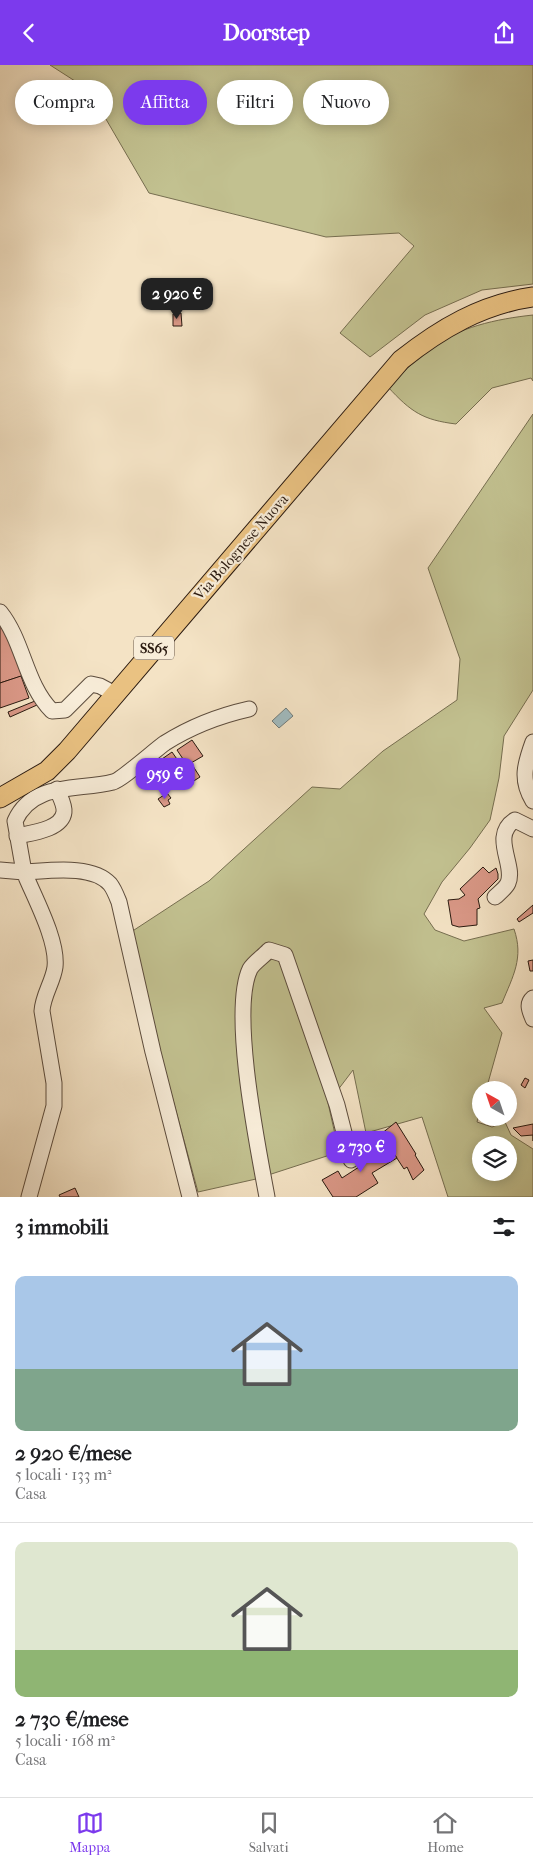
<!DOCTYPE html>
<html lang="it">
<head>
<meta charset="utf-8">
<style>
  :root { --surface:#fff; --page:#f2f2f2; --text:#202124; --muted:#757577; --line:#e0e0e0; --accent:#7c3aed }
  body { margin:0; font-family:"IM FELL French Canon",serif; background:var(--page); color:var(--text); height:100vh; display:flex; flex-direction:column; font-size:19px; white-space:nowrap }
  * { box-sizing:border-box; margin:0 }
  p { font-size:16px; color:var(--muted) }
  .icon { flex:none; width:28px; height:28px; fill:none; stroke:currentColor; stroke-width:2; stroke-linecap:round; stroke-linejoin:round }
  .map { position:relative; height:1132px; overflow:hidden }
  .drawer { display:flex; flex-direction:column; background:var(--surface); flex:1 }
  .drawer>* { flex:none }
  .guide { position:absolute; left:15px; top:15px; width:504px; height:45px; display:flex; gap:10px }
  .needle { width:32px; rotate:320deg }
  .fabs { position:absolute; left:472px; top:1016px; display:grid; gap:10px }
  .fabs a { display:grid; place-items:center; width:45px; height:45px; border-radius:50%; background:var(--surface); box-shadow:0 2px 12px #0003; font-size:25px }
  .price { position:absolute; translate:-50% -42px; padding:0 11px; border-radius:10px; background:var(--accent); color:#fff; font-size:16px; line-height:32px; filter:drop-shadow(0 1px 2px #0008) }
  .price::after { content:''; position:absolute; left:50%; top:30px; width:15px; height:11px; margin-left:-8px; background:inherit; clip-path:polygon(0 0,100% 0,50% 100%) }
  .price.on { background:#222; color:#fff }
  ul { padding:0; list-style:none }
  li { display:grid; align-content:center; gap:10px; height:265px; padding:0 15px }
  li+li { border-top:1px solid var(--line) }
  li span { display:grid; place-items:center; height:155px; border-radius:10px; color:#555 }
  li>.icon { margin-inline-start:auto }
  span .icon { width:90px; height:90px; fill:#fffc; stroke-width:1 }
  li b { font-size:21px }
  h2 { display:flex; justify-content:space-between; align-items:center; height:60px; padding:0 15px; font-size:21px }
  .tag { padding:0 18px; border-radius:22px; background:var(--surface); box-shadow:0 2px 12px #0003; font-size:18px; line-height:45px }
  .tag.on { background:var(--accent); color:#fff }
  header { display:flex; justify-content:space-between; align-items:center; height:65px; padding:0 15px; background:var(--accent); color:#fff; font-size:22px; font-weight:800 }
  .tabs { display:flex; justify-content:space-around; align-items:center; height:70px; border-top:1px solid var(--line); background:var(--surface); font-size:14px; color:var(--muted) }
  .tabs a { display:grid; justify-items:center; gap:2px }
  .tabs .on { color:var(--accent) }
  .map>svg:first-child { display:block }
</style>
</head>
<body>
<header><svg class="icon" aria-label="back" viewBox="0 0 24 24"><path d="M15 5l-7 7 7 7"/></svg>Doorstep<svg class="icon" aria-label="share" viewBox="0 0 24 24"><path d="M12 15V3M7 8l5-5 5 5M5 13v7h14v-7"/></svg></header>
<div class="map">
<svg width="533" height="1132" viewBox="0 0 533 1132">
  <rect width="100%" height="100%" fill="#f4e3c5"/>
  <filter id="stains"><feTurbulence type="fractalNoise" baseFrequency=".004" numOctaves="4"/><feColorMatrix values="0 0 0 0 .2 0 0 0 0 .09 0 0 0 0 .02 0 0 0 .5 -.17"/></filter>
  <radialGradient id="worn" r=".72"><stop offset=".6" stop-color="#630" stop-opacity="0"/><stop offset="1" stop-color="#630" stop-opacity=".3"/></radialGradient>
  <g fill="#c2c190" stroke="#766e50" fill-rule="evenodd">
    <polygon points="50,0 533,0 533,219 482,225 425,250 370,292 340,268 414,181 399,168 326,172 149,128 89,25"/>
    <path d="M 533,250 L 533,316 L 531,313 L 492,323 L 456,359 C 423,355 411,347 388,322 C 401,310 414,296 428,285 C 458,262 496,254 533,250 Z"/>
    <path d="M 533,349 L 533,625 L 504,671 L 499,713 L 490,755 L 470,783 L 442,817 L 424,849 L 435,865 L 464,876 L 514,864 C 524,893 513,911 502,938 L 484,943 L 502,968 L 486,1025 L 481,1025 L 481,1042 L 477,1057 L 492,1062 L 505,1057 L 511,1070 L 533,1084 L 533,1132 L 448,1132 L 422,1052 L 366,1068 L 353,1005 L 328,1038 L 339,1087 L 256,1114 L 198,1127 L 128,869 L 209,816 L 312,722 L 340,724 L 383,686 L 457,635 L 460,594 L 428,503 ZM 481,1080 L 509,1080 L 509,1108 L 481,1108 Z"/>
  </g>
  <polygon fill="#a1bbbf" stroke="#717b79" points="286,643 293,651 279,663 272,656"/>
  <g fill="#da9887" stroke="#2a1a10">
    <polygon points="181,248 182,261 173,261 173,249"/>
    <polygon points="0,557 25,610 0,618"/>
    <polygon points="21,611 29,633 0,643 0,618"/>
    <polygon points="35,636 37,640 10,652 8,647"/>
    <polygon points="192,675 203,691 191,698 200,712 189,719 183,712 166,723 152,701 172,687 179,697 183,694 177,685"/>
    <polygon points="167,728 171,733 168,735 170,739 164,742 158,734"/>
    <polygon points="483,802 489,808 496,803 498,809 498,814 478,834 480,843 477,844 477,860 459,862 452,860 448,835 459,834 465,830 460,824"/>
    <polygon points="533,840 533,848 519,857 517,854"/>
    <polygon points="533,895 533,906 530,906 528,896"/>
    <polygon points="525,1013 529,1015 525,1023 521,1020"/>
    <polygon points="396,1057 416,1089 415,1090 424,1105 413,1115 407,1102 404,1104 381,1069"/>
    <polygon points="533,1059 533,1076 533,1070 521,1071 513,1063"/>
    <polygon points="381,1069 397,1093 372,1108 378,1118 356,1132 333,1132 322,1115 338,1106 342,1113 379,1089 370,1076"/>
    <polygon points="75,1123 79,1132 60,1132 59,1130"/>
  </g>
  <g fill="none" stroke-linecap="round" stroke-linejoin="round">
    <defs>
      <g id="minor">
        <path d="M 0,547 C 24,577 25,619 52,646 L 65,645 L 91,619 L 100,621 L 115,629"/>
        <path d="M 533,677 C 525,699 520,715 533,736"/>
        <path d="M 17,771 C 30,768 62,765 64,747 C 65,740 59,730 57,724"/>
        <path d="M 0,805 L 24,807 C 34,832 58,875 55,902 C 53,917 43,930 42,946 L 54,1018 L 54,1041 L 29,1132"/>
        <path d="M 495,832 C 499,828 506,823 508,818 C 516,800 490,771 515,755 L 533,764"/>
        <path d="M 533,933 C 526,939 530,946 533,954"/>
        <path d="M 190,1132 L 153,987 L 119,837 C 117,832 114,824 110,819 C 92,799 48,806 24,807 L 15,756 C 33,716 79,726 113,717 C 120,716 155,685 165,678 C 192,661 218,651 249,644"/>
        <path d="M 267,1132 C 258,1083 230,946 250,904 C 254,897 264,891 269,885 L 285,890 L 337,1040 L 351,1095"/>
      </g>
      <path id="major" d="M 0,733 L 47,706 L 67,686 L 401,295 C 440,264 482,239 533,232"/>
    </defs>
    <use href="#minor" stroke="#5c4c3d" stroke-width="17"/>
    <use href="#major" stroke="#2a1a10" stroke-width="21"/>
    <use href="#minor" stroke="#f8edd9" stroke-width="15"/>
    <use href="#major" stroke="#eac282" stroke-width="19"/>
  </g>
  <g text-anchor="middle" stroke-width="4.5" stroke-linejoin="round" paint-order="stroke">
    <rect fill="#f8edd9" stroke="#68594c" stroke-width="1" x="134" y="571.5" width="40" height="23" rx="4"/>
    <g font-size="14" font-weight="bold" fill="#2a1a10">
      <text x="154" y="588">SS65</text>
    </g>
    <g font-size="15" fill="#2a1a10" stroke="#f8edd9">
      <text transform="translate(241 482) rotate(-49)" y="5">Via Bolognese Nuova</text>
    </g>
  </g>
  <rect width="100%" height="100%" filter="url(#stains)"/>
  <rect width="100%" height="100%" fill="url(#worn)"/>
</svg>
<div class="fabs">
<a><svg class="needle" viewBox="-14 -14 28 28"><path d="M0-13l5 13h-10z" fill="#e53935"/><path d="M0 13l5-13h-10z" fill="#757577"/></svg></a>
<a><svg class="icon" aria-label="layers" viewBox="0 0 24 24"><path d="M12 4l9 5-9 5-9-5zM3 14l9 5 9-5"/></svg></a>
</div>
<b class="price on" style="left:177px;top:255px">2 920 €</b>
<b class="price" style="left:165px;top:735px">959 €</b>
<b class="price" style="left:361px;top:1108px">2 730 €</b>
<div class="guide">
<a class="tag">Compra</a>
<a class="tag on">Affitta</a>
<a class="tag">Filtri</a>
<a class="tag">Nuovo</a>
</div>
</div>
<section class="drawer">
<h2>3 immobili<svg class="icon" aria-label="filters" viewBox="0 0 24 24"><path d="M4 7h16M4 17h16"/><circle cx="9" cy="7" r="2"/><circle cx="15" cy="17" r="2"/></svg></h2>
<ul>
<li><span style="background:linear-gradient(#a9c7e8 60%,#7fa58c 0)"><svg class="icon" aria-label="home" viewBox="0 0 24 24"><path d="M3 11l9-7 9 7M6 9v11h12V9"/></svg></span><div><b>2 920 €/mese</b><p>5 locali · 133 m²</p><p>Casa</p></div></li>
<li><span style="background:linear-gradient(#dfe7d0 70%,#8fb573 0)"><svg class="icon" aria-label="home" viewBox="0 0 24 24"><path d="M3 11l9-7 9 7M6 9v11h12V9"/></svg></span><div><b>2 730 €/mese</b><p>5 locali · 168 m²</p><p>Casa</p></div></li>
</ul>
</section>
<nav class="tabs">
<a class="on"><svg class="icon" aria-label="map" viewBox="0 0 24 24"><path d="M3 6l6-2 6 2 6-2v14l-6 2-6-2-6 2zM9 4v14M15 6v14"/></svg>Mappa</a>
<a><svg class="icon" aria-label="saved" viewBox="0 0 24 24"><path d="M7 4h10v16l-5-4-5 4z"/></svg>Salvati</a>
<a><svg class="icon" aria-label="home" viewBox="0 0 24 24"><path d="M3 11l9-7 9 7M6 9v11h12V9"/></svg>Home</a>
</nav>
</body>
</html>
